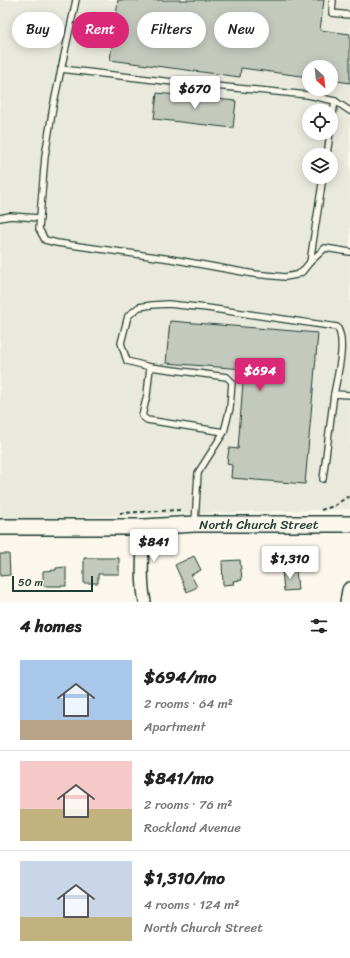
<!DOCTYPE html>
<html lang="en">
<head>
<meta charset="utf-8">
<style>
  :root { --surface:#fff; --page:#f2f2f2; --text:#222; --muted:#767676; --line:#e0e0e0; --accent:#db2777 }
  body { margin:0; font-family:Sriracha,sans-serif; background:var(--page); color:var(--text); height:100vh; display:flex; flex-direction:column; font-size:15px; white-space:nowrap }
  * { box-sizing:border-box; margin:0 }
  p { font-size:13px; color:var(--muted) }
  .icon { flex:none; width:22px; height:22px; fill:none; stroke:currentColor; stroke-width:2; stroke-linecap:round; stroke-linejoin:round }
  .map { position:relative; height:602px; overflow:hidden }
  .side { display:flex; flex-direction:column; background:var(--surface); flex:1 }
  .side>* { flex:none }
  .hud { position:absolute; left:12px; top:12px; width:326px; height:36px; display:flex; gap:8px }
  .needle { width:26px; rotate:153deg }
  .tools { position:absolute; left:302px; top:60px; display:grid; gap:8px }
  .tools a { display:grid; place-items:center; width:36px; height:36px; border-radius:50%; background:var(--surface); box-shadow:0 2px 10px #0003; font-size:20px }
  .scale { position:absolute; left:12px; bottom:10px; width:81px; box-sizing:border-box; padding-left:4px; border:2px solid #1f3d34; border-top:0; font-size:11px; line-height:14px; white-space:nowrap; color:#1f3d34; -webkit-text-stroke:3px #fbf7ec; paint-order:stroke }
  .price { position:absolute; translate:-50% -34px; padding:0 9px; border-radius:4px; background:#fff; color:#222; font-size:13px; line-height:26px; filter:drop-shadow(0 1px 2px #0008) }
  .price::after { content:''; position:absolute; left:50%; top:24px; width:12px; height:9px; margin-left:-6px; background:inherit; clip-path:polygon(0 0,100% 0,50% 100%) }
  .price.on { background:var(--accent); color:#fff }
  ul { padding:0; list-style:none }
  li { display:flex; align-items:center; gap:12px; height:100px; padding:0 20px }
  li+li { border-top:1px solid var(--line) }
  li span { display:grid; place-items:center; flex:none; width:112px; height:80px; border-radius:0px; color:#555 }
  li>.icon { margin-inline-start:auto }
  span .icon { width:48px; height:48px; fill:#fffc; stroke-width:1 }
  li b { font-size:17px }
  h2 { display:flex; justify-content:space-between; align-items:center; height:48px; padding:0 20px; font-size:17px }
  .pill { padding:0 14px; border-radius:18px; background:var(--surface); box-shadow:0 2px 10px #0003; font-size:14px; line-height:36px }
  .pill.on { background:var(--accent); color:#fff }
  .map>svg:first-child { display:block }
</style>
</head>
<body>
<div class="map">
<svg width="350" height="602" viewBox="0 0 350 602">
  <rect width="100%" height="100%" fill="#fbf7ec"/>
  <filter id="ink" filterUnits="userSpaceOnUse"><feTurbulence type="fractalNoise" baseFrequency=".025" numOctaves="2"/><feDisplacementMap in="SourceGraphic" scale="8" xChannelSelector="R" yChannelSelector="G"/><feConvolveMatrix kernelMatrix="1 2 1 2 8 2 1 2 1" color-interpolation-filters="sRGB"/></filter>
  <g filter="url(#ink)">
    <path fill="#eae9de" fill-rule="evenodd" d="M 0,0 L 350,0 L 350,509 L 0,519 ZM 309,67 L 331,67 L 331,89 L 309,89 ZM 309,111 L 331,111 L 331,133 L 309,133 ZM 309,155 L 331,155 L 331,177 L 309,177 Z"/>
    <g fill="#c4c9be" stroke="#1f3d34">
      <polygon points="118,0 324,0 320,30 350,34 350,83 331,80 331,67 309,67 309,77 241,68 240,77 110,60"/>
      <polygon points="157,93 236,101 233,128 154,119"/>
      <polygon points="170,321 318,333 305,484 231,478 232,465 227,464 229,448 238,449 244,369 166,363"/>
      <polygon points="0,554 9,554 10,575 0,576"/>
      <polygon points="194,556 201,570 191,575 197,587 187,592 175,565"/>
      <polygon points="84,558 119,558 119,574 98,574 98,583 84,583"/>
      <polygon points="240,560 242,580 233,581 234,584 223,585 222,561"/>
      <polygon points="66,567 66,586 43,586 43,571 56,570 56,568"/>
      <polygon points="296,569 298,590 284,591 282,570"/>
    </g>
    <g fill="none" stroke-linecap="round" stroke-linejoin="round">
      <defs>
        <g id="lane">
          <polyline points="76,0 53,107 45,156 39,229 45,240 57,243 171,259 254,274 285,277 296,275 302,272 310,262 325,248 350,252"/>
          <polyline points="333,0 332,13 350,15"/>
          <polyline points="61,69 173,82 308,95 335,101 350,111"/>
          <polyline points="331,126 335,101"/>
          <polyline points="327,155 330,133"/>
          <polyline points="0,218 10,216 40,218"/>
          <polyline points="310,262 323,177"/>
          <polyline points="150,367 147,395 142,416 147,420 224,432"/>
          <polyline points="323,479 334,394"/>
          <path d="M 195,523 L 198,473 L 224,432 L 230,408 L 232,382 L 227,377 L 150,367 L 127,361 L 121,343 L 128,316 L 139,307 L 152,305 L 168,304 L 207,308 L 337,327 C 347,341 337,377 334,394 L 350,395"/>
        </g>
        <path id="street" d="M 144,527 C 143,551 140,578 145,602"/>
        <g id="secondary">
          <path id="s1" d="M 0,527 L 144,527 L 195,524 L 350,524"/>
          <polyline points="348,602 350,590"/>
        </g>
      </defs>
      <use href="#lane" stroke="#1f3d34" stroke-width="8"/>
      <use href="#street" stroke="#1f3d34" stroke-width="14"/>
      <use href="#secondary" stroke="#1f3d34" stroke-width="18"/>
      <g stroke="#1f3d34" stroke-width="2" stroke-dasharray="4 3" stroke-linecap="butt">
        <polyline points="321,510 334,506 347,497 350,498"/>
        <polyline points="120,513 180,510"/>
      </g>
      <use href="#lane" stroke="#fbf7ec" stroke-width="5.5"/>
      <use href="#street" stroke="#fbf7ec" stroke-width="11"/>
      <use href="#secondary" stroke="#fbf7ec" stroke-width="15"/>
    </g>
  </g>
  <g text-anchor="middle" stroke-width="4" stroke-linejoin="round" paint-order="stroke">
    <g font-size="13" fill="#1f3d34" stroke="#fbf7ec">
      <text dy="5" stroke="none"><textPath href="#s1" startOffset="259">North Church Street</textPath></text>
    </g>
  </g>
</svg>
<div class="tools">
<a><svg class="needle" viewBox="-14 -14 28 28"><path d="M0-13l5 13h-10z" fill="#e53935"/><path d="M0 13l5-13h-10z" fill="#767676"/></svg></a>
<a><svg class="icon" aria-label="locate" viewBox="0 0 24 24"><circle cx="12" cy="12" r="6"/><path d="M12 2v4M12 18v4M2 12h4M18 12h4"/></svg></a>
<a><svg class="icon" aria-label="layers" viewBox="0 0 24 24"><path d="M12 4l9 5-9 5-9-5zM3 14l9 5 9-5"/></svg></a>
</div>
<div class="scale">50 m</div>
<b class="price" style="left:195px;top:110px">$670</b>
<b class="price on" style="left:260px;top:392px">$694</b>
<b class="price" style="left:154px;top:563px">$841</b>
<b class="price" style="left:290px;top:580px">$1,310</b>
<div class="hud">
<a class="pill">Buy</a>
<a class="pill on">Rent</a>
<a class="pill">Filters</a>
<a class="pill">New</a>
</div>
</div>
<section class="side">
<h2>4 homes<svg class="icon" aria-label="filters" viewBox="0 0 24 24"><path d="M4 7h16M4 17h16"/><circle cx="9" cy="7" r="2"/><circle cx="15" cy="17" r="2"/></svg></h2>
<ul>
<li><span style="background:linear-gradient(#a9c7e8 75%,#b9a48a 0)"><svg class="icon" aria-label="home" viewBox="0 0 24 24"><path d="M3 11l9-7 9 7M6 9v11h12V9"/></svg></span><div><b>$694/mo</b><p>2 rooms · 64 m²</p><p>Apartment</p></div></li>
<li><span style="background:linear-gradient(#f6c9c9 60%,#c2b280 0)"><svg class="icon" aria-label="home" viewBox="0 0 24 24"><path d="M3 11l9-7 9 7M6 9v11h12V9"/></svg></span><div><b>$841/mo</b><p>2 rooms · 76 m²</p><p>Rockland Avenue</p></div></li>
<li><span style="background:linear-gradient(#c9d6e8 70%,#c2b280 0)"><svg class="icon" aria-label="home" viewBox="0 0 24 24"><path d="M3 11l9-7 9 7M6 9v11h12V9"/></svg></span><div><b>$1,310/mo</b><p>4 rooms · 124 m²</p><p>North Church Street</p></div></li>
</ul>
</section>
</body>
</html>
